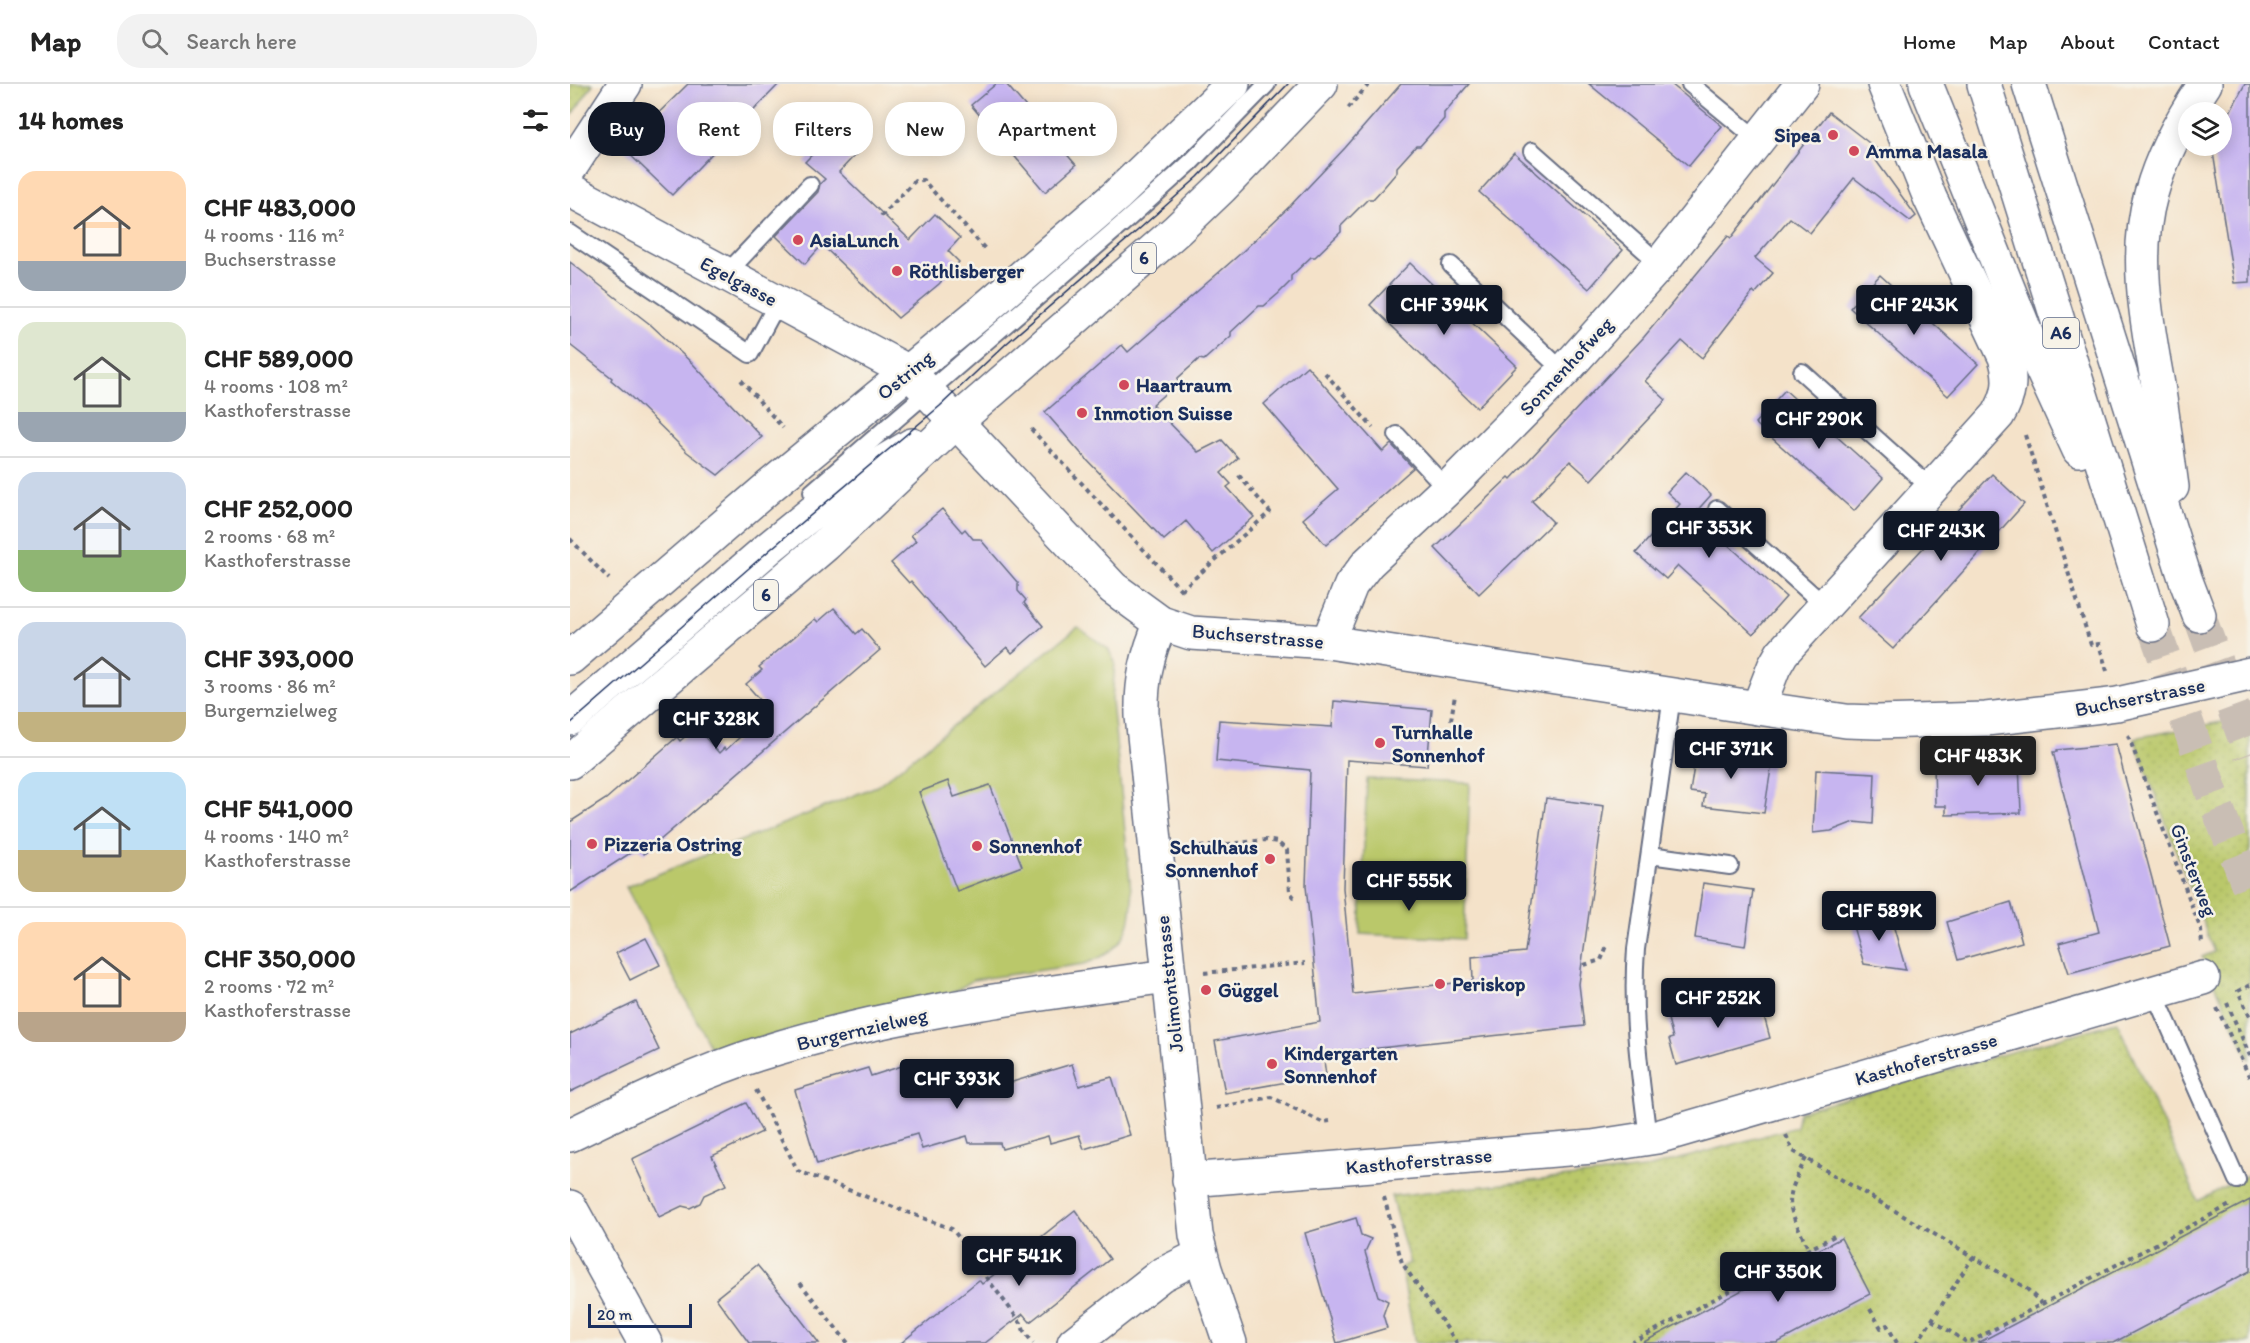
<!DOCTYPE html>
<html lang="en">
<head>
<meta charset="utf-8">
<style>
  :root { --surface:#fff; --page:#f2f2f2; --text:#222; --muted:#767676; --line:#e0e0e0; --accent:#111827 }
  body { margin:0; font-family:Itim,sans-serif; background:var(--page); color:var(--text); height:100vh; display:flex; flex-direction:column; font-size:22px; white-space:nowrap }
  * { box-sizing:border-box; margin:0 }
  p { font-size:20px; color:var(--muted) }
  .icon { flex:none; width:33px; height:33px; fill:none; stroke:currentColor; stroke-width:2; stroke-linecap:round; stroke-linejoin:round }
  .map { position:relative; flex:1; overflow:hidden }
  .drawer { display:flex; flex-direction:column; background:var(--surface); width:570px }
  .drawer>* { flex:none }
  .hud { position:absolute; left:18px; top:18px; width:570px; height:54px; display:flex; gap:12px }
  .tools { position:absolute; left:1608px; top:18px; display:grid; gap:12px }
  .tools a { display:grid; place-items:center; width:54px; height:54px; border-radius:50%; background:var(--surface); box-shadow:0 3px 15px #0003; font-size:30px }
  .scale { position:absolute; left:18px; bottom:15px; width:104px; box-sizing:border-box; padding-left:6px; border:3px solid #1b2f5e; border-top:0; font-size:16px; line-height:21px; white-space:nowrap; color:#1b2f5e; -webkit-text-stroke:4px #f7f3e8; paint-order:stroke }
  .price { position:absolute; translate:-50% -51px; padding:0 14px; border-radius:6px; background:var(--accent); color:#fff; font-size:20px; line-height:39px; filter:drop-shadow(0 2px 3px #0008) }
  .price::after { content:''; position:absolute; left:50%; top:36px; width:18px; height:14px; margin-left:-9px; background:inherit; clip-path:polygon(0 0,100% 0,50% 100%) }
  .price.current { background:#222; color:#fff }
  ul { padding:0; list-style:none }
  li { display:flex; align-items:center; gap:18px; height:150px; padding:0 18px }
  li+li { border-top:2px solid var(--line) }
  li span { display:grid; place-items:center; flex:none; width:168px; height:120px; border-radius:18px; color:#555 }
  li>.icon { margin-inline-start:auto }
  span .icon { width:72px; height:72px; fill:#fffc; stroke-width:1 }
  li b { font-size:26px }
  h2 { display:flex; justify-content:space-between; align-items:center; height:72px; padding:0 18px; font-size:26px }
  .chip { padding:0 21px; border-radius:24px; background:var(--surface); box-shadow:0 3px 15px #0003; font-size:21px; line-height:54px }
  .chip.current { background:var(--accent); color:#fff }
  header { display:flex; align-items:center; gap:36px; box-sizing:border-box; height:84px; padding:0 30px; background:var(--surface); border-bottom:2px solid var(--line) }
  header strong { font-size:28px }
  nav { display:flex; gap:33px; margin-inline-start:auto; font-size:21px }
  .search { width:420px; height:54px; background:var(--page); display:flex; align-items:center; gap:15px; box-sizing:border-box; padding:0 21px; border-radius:24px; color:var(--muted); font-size:22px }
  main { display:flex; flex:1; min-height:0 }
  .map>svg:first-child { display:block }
</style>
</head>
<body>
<header>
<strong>Map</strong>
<div class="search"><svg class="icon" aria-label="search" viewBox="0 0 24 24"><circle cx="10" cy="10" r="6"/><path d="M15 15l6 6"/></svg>Search here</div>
<nav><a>Home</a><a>Map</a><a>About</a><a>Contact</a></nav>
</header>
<main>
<section class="drawer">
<h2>14 homes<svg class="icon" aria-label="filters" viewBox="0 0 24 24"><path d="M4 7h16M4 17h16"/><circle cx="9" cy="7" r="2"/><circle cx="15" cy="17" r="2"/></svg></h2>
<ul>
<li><span style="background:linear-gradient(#ffd9b3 75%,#9aa5b1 0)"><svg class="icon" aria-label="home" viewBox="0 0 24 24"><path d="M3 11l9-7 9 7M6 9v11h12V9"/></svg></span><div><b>CHF 483,000</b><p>4 rooms · 116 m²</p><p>Buchserstrasse</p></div></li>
<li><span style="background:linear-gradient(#dfe7d0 75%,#9aa5b1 0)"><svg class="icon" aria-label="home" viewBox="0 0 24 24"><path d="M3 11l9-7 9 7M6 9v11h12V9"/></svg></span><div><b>CHF 589,000</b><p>4 rooms · 108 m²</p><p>Kasthoferstrasse</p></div></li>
<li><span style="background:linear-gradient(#c9d6e8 65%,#8fb573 0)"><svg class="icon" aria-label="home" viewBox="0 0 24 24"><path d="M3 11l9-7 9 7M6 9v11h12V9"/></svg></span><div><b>CHF 252,000</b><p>2 rooms · 68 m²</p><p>Kasthoferstrasse</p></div></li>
<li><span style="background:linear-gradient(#c9d6e8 75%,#c2b280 0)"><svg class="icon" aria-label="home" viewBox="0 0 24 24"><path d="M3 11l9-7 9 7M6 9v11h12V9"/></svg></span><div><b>CHF 393,000</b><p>3 rooms · 86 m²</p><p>Burgernzielweg</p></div></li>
<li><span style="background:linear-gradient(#bfe0f5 65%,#c2b280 0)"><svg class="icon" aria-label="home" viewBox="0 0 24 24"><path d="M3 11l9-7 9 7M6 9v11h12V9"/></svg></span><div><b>CHF 541,000</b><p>4 rooms · 140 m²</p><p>Kasthoferstrasse</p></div></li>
<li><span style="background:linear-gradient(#ffd9b3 75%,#b9a48a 0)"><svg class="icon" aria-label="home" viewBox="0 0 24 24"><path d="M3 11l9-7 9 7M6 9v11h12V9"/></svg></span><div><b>CHF 350,000</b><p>2 rooms · 72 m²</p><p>Kasthoferstrasse</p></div></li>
</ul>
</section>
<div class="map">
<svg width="1680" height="1259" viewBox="0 0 1680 1259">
  <defs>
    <pattern id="grass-dots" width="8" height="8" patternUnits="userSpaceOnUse" patternTransform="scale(1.5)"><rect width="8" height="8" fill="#bac86a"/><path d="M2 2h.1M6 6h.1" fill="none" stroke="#9fac5e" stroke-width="1.8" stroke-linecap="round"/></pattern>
  </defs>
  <rect width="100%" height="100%" fill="#f7f3e8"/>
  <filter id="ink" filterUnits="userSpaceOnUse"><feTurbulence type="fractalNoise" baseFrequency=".0167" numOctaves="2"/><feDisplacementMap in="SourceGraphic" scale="12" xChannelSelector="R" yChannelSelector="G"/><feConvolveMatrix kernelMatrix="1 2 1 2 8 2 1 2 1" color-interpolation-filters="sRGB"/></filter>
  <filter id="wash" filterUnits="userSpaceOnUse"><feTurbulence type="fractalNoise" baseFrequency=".008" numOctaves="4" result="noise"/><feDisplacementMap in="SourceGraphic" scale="24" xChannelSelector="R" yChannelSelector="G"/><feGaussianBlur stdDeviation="1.35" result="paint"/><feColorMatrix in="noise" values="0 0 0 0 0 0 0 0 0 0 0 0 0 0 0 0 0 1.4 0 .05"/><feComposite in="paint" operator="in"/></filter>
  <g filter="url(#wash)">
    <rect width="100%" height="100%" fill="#f4e2c9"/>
    <g fill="url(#grass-dots)" stroke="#6a7c64" stroke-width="1.5">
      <polygon points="0,0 23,0 0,34"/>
      <polygon points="1680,633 1680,976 1632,873 1644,868 1564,654"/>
      <polygon points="1547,938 1628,1117 1680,1090 1680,1259 845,1259 831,1183 840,1180 821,1112 1074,1085 1226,1043 1229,1028"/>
    </g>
    <g fill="#bac86a" stroke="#6a7c64" stroke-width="1.5">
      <path d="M 508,543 L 538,565 L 545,578 L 542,617 L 562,817 C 561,852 547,869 514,880 L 403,896 L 386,907 L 142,966 L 56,803 L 307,702 Z"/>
      <polygon points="797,695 900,699 894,855 790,850"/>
    </g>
    <g id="blocks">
      <g fill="#c7b5f0">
        <polygon points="118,0 209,0 102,111 53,64"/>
        <polygon points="426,0 436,0 506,81 475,108 401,21"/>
        <polygon points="831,0 899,0 874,29 874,35 850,62 846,62 827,83 827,88 815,102 803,115 798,115 771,142 771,148 745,173 741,173 721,192 721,197 708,210 694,222 689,222 661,248 661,252 634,276 629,275 608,294 607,299 582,321 628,368 652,356 668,374 651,389 661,400 657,403 684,433 643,469 616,437 594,456 516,375 475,328 552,261 558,268 670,170 720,122 775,64"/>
        <polygon points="1019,0 1101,0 1152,42 1119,82"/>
        <polygon points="1675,0 1680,0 1680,198 1664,199 1642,62 1652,62 1652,43"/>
        <polygon points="1259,28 1307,65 1302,71 1346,132 1340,137 1284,94 1240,149 1220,134 1185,174 1203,189 1185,210 1183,208 1132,274 1112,257 1075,297 1096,316 1021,396 1000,377 962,417 983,438 909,510 865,464 939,393 941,395 1074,253 1158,152 1161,154"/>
        <polygon points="278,33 300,55 269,88 340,156 365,130 390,154 378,167 389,178 369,200 328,234 252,161 235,180 206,152 248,108 250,100 255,95 235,78"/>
        <polygon points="944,69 1053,166 1019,205 909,108"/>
        <polygon points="0,178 81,241 123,280 192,353 148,391 117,368 60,312 41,296 42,294 0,261"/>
        <polygon points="840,179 947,282 907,324 800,221"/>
        <polygon points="1310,191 1408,280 1378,312 1280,224"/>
        <polygon points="737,282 813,368 821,360 843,384 756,461 733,435 768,405 694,320"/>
        <polygon points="1215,306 1313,394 1284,427 1185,339"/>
        <polygon points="1116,388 1141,411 1124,430 1216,513 1183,550 1108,482 1096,495 1066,469 1110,420 1097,408"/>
        <polygon points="1422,390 1454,420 1323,565 1288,534"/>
        <polygon points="372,425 392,448 395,445 403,455 410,455 448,499 448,507 456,516 454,519 473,542 442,569 437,563 415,582 341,497 339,499 321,479 346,457 341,451"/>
        <polygon points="264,524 286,550 292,545 310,566 74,770 68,764 0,808 0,738 36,715 107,653 110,657 126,643 149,669 154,664 156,666 199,626 176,600 192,586 189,583 245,535 248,538"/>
        <polygon points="764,617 862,626 857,682 777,676 773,804 783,910 903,897 902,873 955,868 976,714 1034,722 1009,900 1014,942 753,970 756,991 655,1009 645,957 750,938 736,802 740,686 646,677 649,636 762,643"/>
        <polygon points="1546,660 1600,862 1499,889 1489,859 1529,848 1483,668 1487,668 1487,666"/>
        <polygon points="1127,663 1183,670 1183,675 1202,678 1194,729 1133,722 1135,710 1120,708"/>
        <polygon points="1392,669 1405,678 1449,678 1451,729 1376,731 1376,722 1365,722 1364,679 1382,679"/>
        <polygon points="1246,686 1305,689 1303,740 1284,738 1261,747 1243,749"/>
        <polygon points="378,697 384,713 420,701 452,782 387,807 349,708"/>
        <polygon points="1133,799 1183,806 1175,862 1125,854"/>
        <polygon points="1441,818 1452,858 1388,876 1377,838"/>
        <polygon points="1320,830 1336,886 1294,880 1282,839 1309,831 1310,833"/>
        <polygon points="76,854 90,881 60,896 46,869"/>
        <polygon points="1188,910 1200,954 1106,981 1099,955 1103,954 1098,935"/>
        <polygon points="66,918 89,966 0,1008 0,950"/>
        <polygon points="341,979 348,1001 422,979 429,1002 502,980 509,1002 542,993 560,1051 514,1065 509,1051 480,1059 478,1052 432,1065 430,1059 399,1059 397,1052 352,1065 347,1050 247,1080 225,1006 298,984 301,992"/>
        <polygon points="176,1019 192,1048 142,1072 156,1101 134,1111 130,1119 120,1124 112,1122 89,1133 62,1075"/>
        <polygon points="1680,1116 1680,1187 1543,1259 1408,1259"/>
        <polygon points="505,1126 540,1175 460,1238 453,1230 415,1259 331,1259 409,1196 412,1200"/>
        <polygon points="786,1134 791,1151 801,1155 795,1168 808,1212 818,1217 813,1231 817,1244 767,1259 735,1149"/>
        <polygon points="1271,1154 1300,1210 1207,1259 1072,1259"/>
        <polygon points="187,1181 212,1211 249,1259 179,1259 146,1214"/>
      </g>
    </g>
  </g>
  <g filter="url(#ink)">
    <use href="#blocks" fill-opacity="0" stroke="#676e83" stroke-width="1.5"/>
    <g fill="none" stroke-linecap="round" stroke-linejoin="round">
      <g stroke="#c9beb4" stroke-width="33" stroke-dasharray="33 16" stroke-linecap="butt">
        <polyline points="1629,531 1680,670"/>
        <polyline points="1583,541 1647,723 1680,807"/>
      </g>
      <defs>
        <g id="service">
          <polyline points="1120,0 1188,56"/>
          <polyline points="962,67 1090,180"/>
          <polyline points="0,149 180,270 208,218"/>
          <polyline points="881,181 994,288"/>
          <polyline points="156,190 240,101"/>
          <polyline points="1232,288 1361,404"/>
          <polyline points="827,351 877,405"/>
          <polyline points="242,408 559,134 621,78 697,0"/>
          <polyline points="1147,425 1254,521"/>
          <polyline points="1080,771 1160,782"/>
          <polyline points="1584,908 1667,1096"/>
          <path d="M 1078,1054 C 1070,991 1061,929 1066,865 L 1102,612"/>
        </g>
        <g id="minor">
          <polyline points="0,84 55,0"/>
          <polyline points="0,106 339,288 543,504 591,539 621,549 758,558 1188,624 1276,637 1307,638 1416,635 1523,623 1547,620 1680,590"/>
          <path d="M 591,539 C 577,570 571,598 572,632 L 626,1151 L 635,1185 L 660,1259"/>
          <polyline points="758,558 781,501 798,479 877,405 995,286 1090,180 1232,0"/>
          <path d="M 1188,624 L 1204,583 L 1212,569 L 1428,331 C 1440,311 1442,295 1435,273 L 1360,114 L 1314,0"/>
          <path d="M 0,1051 C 62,1021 122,991 188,970 C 321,928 461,911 598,892"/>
          <polyline points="619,1096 1022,1063 1087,1053 1633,894"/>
          <polyline points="0,1123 75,1259"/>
          <polyline points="504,1259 591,1191 631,1171"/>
        </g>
        <g id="primary">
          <polyline points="0,574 200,402 410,229 546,112 663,0"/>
          <polyline points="0,635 200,463 280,398 342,361"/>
          <polyline points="0,678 255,461 386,338 607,146 651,104 751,0"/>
        </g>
        <g id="motorway">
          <polyline points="1356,0 1462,264 1509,366"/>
          <polyline points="1414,0 1583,541"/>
          <polyline points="1459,0 1616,497 1629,531"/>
          <path d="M 1602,403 C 1597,367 1593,330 1587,295 C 1576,234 1564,170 1581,110 C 1592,70 1612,34 1635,0"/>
        </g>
      </defs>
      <use href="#service" stroke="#676e83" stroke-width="20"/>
      <use href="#minor" stroke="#676e83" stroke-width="36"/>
      <use href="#primary" stroke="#676e83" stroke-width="36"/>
      <use href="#motorway" stroke="#676e83" stroke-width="36"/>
      <g stroke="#676e83" stroke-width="4" stroke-dasharray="4.5 4.5" stroke-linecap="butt">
        <polyline points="778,24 799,0"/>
        <polyline points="311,132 345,97 353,96 417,167"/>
        <polyline points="755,289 803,344"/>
        <polyline points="171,296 213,344"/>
        <polyline points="461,345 614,509"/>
        <polyline points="1455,351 1521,561 1529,560 1537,587"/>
        <polyline points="0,455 39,495"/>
        <polyline points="611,506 700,428 666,388"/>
        <polyline points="881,636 885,611"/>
        <polyline points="1558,651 1631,846 1632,861"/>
        <polyline points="621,764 695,756 707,758 717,766 720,808 724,813 728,813"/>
        <polyline points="1014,881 1031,876 1037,862 1039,863"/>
        <polyline points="634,889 735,879"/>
        <polyline points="1680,901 1668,907 1680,933"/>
        <polyline points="1657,919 1680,972"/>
        <polyline points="1647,924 1680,994"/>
        <polyline points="186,1006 228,1087 382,1145 413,1184 416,1193 451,1239 454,1247 463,1259"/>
        <polyline points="646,1024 701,1013 752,1038 760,1037"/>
        <polyline points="1216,1051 1223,1067 1456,1204 1472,1220"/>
        <path d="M 1236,1074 C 1212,1122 1217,1118 1239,1166"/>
        <polyline points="814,1113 832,1179 887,1259"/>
        <polyline points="230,1199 278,1259"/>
        <polyline points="1300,1225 1311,1244 1317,1241 1327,1259"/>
        <polyline points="1362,1236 1398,1259 1660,1121"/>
        <polyline points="1061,1259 1266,1151"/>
        <polyline points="1347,1259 1403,1173"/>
      </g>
      <use href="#service" stroke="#fff" stroke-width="16"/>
      <use href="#minor" stroke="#fff" stroke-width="33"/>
      <use href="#primary" stroke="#fff" stroke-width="33"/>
      <use href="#motorway" stroke="#fff" stroke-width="33"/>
      <polyline stroke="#1b2f5e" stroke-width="1.5" points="0,640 202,464 370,322 437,259 567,147 628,93 718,0"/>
    </g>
  </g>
  <g fill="#d1495b" stroke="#f7f3e8" stroke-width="2">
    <circle cx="1263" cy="51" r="6"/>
    <circle cx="1284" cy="67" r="6"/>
    <circle cx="228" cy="156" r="6"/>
    <circle cx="327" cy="187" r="6"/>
    <circle cx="554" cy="301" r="6"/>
    <circle cx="512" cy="329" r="6"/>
    <circle cx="810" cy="659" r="6"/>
    <circle cx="22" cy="760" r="6"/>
    <circle cx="407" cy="762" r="6"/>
    <circle cx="700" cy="775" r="6"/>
    <circle cx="870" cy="900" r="6"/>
    <circle cx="636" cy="906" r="6"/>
    <circle cx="702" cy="980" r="6"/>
  </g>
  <g text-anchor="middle" stroke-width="5" stroke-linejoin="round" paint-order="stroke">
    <g fill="#f7f3e8" stroke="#5d6a87" stroke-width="1.5">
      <rect x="562" y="159" width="24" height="30" rx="4.5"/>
      <rect x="1473" y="234" width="36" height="30" rx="4.5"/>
      <rect x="184" y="496" width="24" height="30" rx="4.5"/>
    </g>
    <g font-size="18" font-weight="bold" fill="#1b2f5e">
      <text x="574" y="180">6</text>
      <text x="1491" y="255">A6</text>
      <text x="196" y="517">6</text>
    </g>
    <g font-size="20" font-weight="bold" fill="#1b2f5e" stroke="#f7f3e8" text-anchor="start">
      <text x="1251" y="58" text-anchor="end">Sipea</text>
      <text x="1296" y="74">Amma Masala</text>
      <text x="240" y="163">AsiaLunch</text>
      <text x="339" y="194">Röthlisberger</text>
      <text x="566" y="308">Haartraum</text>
      <text x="524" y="336">Inmotion Suisse</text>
      <text x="822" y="655">Turnhalle<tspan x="822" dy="23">Sonnenhof</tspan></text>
      <text x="34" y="767">Pizzeria Ostring</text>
      <text x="419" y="769">Sonnenhof</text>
      <text x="688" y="770" text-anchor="end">Schulhaus<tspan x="688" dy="23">Sonnenhof</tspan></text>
      <text x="882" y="907">Periskop</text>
      <text x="648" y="913">Güggel</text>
      <text x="714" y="976">Kindergarten<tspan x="714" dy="23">Sonnenhof</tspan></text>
    </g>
    <g font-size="20" fill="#1b2f5e" stroke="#f7f3e8">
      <text transform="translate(169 197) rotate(28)" y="7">Egelgasse</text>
      <text transform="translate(996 282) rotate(-47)" y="7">Sonnenhofweg</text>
      <text transform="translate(335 291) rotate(-39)" y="7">Ostring</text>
      <text transform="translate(688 552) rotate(5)" y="7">Buchserstrasse</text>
      <text transform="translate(1570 613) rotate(-11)" y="7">Buchserstrasse</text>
      <text transform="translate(1624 786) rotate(69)" y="7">Ginsterweg</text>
      <text transform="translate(599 900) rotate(-96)" y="7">Jolimontstrasse</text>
      <text transform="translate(292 945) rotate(-13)" y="7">Burgernzielweg</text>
      <text transform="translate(1356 975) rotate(-16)" y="7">Kasthoferstrasse</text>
      <text transform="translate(849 1077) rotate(-5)" y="7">Kasthoferstrasse</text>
    </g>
  </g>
</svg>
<div class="tools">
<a><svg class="icon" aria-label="layers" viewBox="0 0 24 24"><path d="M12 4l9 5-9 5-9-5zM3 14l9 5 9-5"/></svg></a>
</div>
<div class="scale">20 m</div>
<b class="price" style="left:874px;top:252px">CHF 394K</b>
<b class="price" style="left:1344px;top:252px">CHF 243K</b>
<b class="price" style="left:1249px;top:366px">CHF 290K</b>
<b class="price" style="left:1139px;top:475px">CHF 353K</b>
<b class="price" style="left:1371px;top:478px">CHF 243K</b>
<b class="price" style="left:146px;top:666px">CHF 328K</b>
<b class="price" style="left:1161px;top:696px">CHF 371K</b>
<b class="price current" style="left:1408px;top:703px">CHF 483K</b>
<b class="price" style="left:839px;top:828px">CHF 555K</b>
<b class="price" style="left:1309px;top:858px">CHF 589K</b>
<b class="price" style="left:1148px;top:945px">CHF 252K</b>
<b class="price" style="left:387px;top:1026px">CHF 393K</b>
<b class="price" style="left:449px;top:1203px">CHF 541K</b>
<b class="price" style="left:1208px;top:1219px">CHF 350K</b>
<div class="hud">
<a class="chip current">Buy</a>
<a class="chip">Rent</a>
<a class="chip">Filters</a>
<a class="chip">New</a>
<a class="chip">Apartment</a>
</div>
</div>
</main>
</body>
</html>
